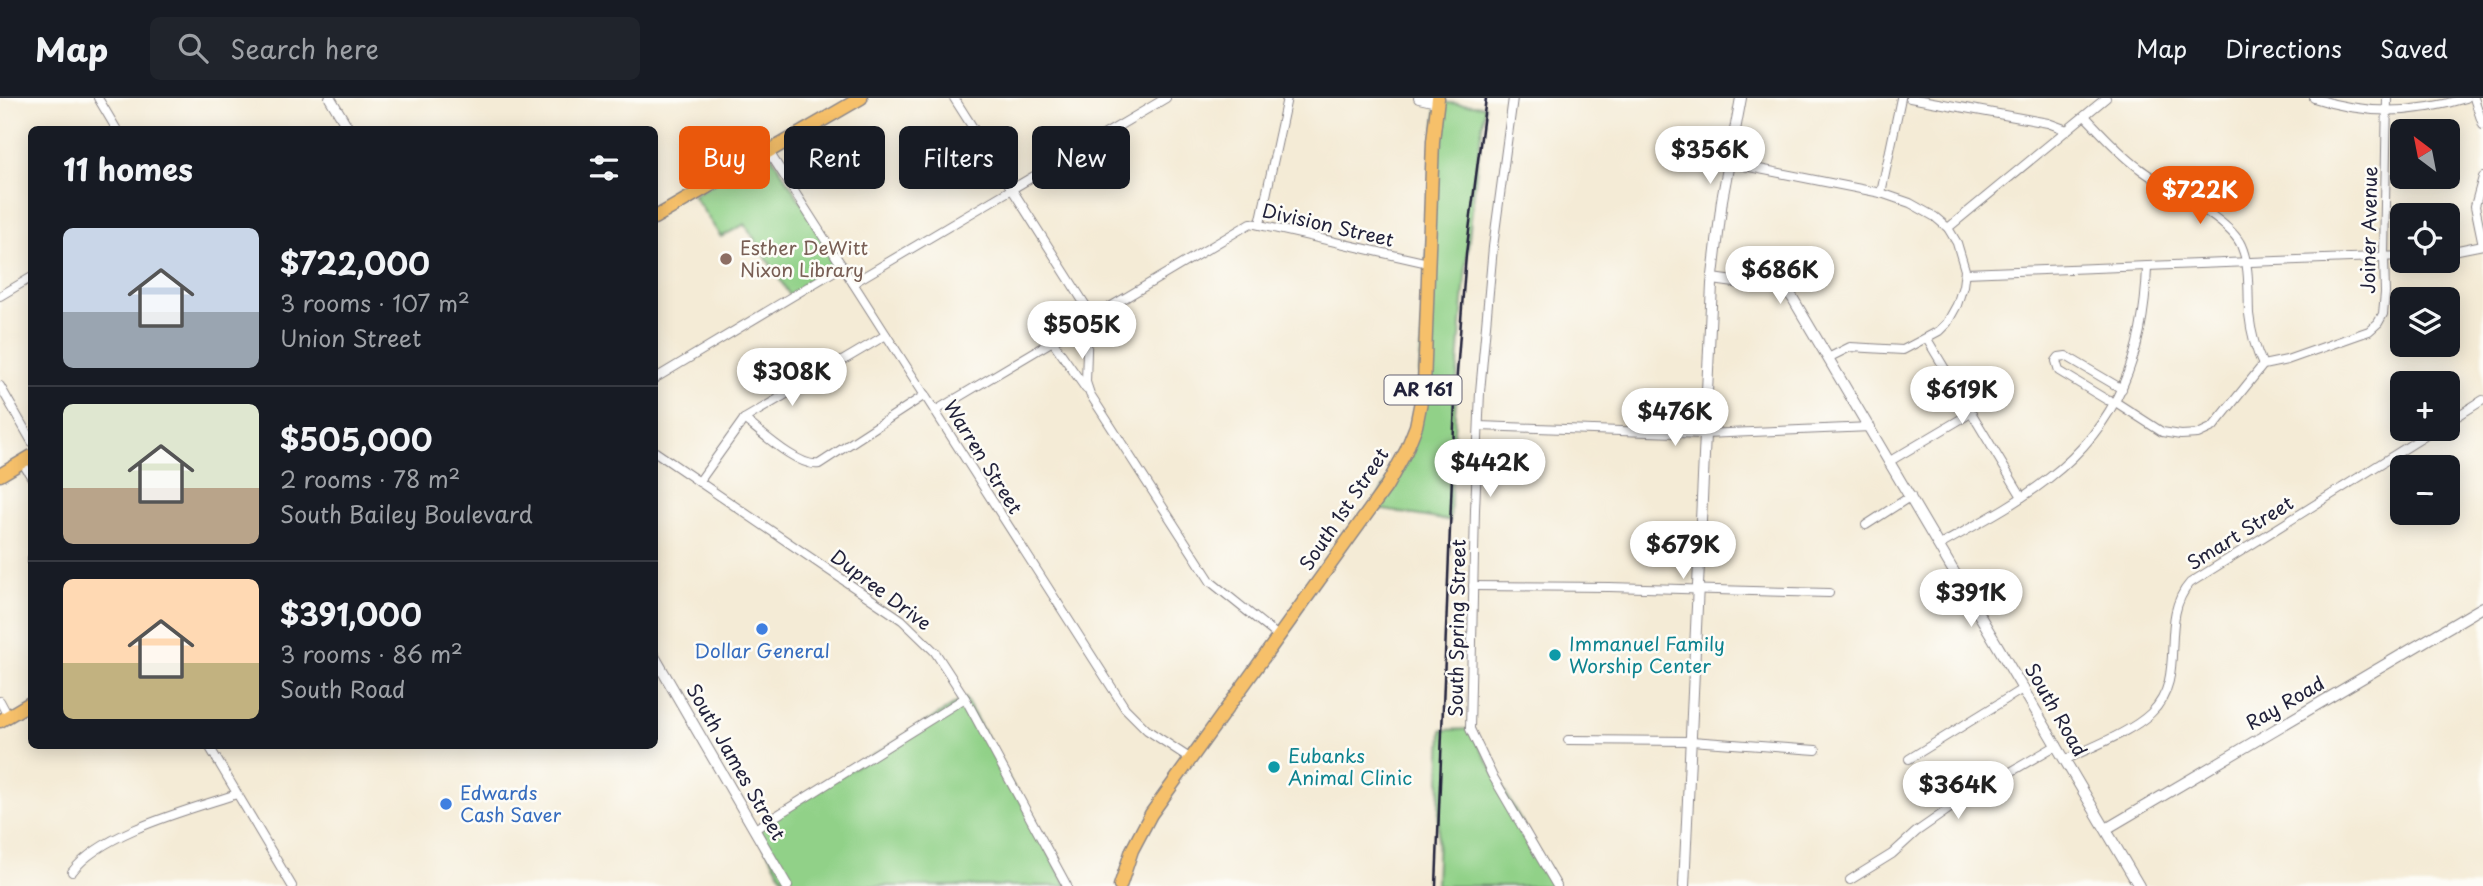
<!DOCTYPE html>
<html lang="en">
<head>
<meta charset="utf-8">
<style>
  :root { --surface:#171b24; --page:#20242c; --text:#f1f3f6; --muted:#9ea1a6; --line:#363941; --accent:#ea580c }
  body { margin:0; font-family:"Playpen Sans",sans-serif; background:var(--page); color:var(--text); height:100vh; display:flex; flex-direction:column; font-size:26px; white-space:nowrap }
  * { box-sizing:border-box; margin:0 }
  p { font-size:23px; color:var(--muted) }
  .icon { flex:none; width:38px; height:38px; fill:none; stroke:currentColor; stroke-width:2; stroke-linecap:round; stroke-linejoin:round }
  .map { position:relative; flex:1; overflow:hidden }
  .sheet { position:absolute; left:28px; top:28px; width:630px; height:623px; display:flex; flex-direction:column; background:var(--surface); border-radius:10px; box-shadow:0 4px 18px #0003 }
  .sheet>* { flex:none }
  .banner { position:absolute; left:679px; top:28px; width:665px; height:63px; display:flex; gap:14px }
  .needle { width:46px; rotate:328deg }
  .tools { position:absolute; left:2390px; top:21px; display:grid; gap:14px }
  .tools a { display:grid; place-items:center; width:70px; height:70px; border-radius:10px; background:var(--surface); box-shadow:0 4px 18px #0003; font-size:35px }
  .price { position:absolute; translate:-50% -60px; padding:0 16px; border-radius:24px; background:#fff; color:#222; font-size:23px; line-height:46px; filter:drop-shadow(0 2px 4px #0008) }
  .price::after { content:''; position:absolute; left:50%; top:42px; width:21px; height:16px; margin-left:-10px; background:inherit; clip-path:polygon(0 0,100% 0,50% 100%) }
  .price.current { background:var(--accent); color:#fff }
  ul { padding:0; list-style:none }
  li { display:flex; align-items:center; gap:21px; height:175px; padding:0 35px }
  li+li { border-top:2px solid var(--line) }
  li span { display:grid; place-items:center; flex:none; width:196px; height:140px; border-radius:10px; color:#555 }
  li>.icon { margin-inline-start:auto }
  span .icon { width:84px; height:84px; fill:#fffc; stroke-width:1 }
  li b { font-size:30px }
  h2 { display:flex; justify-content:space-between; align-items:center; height:84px; padding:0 35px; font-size:30px }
  .tag { padding:0 24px; border-radius:10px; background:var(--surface); box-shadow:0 4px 18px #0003; font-size:24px; line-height:63px }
  .tag.current { background:var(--accent); color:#fff }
  header { display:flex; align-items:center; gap:42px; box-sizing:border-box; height:98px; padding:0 35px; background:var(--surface); border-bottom:2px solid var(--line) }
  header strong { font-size:33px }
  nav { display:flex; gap:38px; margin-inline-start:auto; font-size:24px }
  .search { width:490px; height:63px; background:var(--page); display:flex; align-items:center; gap:18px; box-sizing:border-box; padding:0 24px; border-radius:10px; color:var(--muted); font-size:26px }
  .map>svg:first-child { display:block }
</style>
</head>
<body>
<header>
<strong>Map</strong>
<div class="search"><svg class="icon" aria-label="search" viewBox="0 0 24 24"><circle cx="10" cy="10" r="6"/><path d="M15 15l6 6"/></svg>Search here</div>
<nav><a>Map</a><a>Directions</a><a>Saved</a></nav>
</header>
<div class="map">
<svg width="2483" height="788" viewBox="0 0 2483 788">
  <rect width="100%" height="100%" fill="#fdfcf7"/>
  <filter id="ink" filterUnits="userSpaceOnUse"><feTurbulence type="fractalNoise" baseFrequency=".0143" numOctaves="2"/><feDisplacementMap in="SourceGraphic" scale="14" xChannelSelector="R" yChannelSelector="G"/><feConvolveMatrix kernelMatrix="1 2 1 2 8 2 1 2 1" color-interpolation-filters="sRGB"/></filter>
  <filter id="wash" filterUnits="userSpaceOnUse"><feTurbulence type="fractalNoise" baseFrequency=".00686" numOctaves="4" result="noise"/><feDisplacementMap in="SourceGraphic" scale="28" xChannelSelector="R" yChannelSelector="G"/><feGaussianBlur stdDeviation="1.57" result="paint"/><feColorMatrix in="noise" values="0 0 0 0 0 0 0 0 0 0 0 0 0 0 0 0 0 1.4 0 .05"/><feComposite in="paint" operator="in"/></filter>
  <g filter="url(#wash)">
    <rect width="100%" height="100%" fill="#f4ebd6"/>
    <g fill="#91d188" stroke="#5a7a62" stroke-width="2">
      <path d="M 1437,4 L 1485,8 C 1465,148 1455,282 1450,423 L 1372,410 L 1416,329 Z"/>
      <polygon points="769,54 842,167 790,198 745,126 721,139 693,97"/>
      <polygon points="965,600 1067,788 787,788 755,731"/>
      <polygon points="1470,631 1557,788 1436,788 1442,632"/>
    </g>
  </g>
  <g filter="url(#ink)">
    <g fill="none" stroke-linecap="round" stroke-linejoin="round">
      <defs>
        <g id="minor">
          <polyline points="98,0 117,32"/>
          <polyline points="954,0 1093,219"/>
          <polyline points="1513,0 1493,149 1480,294 1475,412 1470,631 1492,677 1557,788"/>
          <polyline points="1910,0 2048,25 2067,32"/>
          <path d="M 2314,0 C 2364,17 2415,16 2466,0"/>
          <polyline points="2474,0 2483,27"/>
          <path d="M 2085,18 C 2102,36 2119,55 2139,70 C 2165,91 2229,120 2241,147 C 2250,167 2248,194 2249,216 C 2251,234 2255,251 2263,267"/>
          <polyline points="769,54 1125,610 1147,632 1191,661"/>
          <polyline points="1729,65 1881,95 1910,105 1935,119 1948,130 1957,145 1965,172 1963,188 1957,207 1947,225 1939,233 1903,252 1850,249 1830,259"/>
          <polyline points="1881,95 1901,0"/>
          <polyline points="1260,126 1287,0"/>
          <polyline points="1948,130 2106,0"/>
          <polyline points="2483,147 2475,108 2483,79"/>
          <polyline points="2448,154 2483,147"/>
          <polyline points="1965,175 2403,158"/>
          <polyline points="853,185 1166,0"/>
          <polyline points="0,198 32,179"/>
          <polyline points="1088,222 1086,284 1090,296 1211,484 1278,538"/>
          <polyline points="1927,241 2022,399"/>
          <polyline points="1053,244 1086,291"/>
          <polyline points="654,281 843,168"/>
          <polyline points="0,288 32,344"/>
          <polyline points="2122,291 2066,258 2059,259 2056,263 2059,273 2107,302 2117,305 2162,334 2181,337 2198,336 2213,329 2263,267 2287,262 2369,233 2378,225 2383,216 2385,195 2384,159 2387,0"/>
          <polyline points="935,313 1251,125 1428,165"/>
          <path d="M 744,321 C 760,333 799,370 819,366 L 925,297"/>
          <polyline points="2448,324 2483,302"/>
          <polyline points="1479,328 1704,336 1871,329"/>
          <polyline points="654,353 902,522 935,554 965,600 1067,788"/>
          <polyline points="1890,363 1971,315"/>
          <polyline points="22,364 32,380"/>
          <polyline points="699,384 744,321 886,237"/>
          <polyline points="1866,427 1911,398"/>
          <path d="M 1940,447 C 1977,426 2016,406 2049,380 C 2119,326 2144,255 2147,170"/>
          <polyline points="32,460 32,474"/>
          <polyline points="1473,488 1609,489 1829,495"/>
          <polyline points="0,603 8,618"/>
          <polyline points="1568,642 1691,643 1816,652"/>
          <polyline points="209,648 292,788"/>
          <polyline points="1909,661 2024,590"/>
          <path d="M 2065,662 C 2091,649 2130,635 2151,615 C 2189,579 2157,522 2190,485 L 2436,331"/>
          <polyline points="755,731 965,600"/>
          <path d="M 72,774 C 102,734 189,712 237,696"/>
          <polyline points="1850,782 1892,756 1916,734 1959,704 2057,647"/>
        </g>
        <g id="tertiary">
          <polyline points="330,0 349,32"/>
          <polyline points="1419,0 1437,4"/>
          <polyline points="1713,181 1778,190 1787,193 1792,199 2139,788"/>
          <polyline points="654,558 787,788"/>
          <polyline points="2106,731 2483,509"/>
          <polyline points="1684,788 1712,186 1722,102 1741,0"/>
        </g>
        <g id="primary">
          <polyline points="654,120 861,0"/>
          <polyline points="0,377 32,358"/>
          <polyline points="0,623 32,604"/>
          <polyline points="1120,788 1132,752 1151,716 1386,389 1406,353 1416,328 1424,288 1433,43 1438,0"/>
        </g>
      </defs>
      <use href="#minor" stroke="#8b8688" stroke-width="10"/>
      <use href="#tertiary" stroke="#8b8688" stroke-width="12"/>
      <use href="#primary" stroke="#8b8688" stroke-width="15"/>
      <use href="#minor" stroke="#fff" stroke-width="8"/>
      <use href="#tertiary" stroke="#fff" stroke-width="10"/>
      <use href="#primary" stroke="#f6c06b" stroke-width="12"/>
      <polyline stroke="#22223b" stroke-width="2.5" points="1436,788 1455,302 1466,156 1486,0"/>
    </g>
  </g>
  <circle fill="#8d6e63" stroke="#fdfcf7" stroke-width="2.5" cx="726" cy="161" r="7"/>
  <g fill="#3f7fe0" stroke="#fdfcf7" stroke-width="2.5">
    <circle cx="762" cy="531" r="7"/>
    <circle cx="446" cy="706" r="7"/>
  </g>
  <g fill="#0f9aa8" stroke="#fdfcf7" stroke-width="2.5">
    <circle cx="1555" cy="557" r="7"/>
    <circle cx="1274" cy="669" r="7"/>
  </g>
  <g text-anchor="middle" stroke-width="5" stroke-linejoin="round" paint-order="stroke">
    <rect fill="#fdfcf7" stroke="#646373" stroke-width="2" x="1384.5" y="277.5" width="77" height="29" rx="5"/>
    <g font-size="18" font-weight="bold" fill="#22223b">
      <text x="1423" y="298">AR 161</text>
    </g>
    <g font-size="19" fill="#22223b" stroke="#fdfcf7">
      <text transform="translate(1328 127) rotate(13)" y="7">Division Street</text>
      <text transform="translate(2369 132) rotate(-89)" y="7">Joiner Avenue</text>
      <text transform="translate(983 359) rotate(58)" y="7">Warren Street</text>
      <text transform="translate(1344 411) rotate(-56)" y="7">South 1st Street</text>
      <text transform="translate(2240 435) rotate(-32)" y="7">Smart Street</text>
      <text transform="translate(881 492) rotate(37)" y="7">Dupree Drive</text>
      <text transform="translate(1457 530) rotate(-89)" y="7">South Spring Street</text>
      <text transform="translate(2285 605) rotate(-30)" y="7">Ray Road</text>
      <text transform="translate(2056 612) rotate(60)" y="7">South Road</text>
      <text transform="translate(736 664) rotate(60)" y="7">South James Street</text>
    </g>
    <g font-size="19" fill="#785e54" stroke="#fdfcf7" text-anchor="start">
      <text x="740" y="157">Esther DeWitt<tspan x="740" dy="22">Nixon Library</tspan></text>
    </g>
    <g font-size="19" fill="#0d838f" stroke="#fdfcf7" text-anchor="start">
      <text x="1569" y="553">Immanuel Family<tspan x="1569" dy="22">Worship Center</tspan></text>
      <text x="1288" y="665">Eubanks<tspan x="1288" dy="22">Animal Clinic</tspan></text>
    </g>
    <g font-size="19" fill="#366cbe" stroke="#fdfcf7">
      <text x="762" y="560">Dollar General</text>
      <text x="460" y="702" text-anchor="start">Edwards<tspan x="460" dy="22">Cash Saver</tspan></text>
    </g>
  </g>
</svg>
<div class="tools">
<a><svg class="needle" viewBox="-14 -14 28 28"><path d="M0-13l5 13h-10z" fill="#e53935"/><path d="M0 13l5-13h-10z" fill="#9ea1a6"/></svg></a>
<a><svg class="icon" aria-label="locate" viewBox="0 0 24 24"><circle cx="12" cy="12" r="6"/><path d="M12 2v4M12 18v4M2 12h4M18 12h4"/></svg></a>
<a><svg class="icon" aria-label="layers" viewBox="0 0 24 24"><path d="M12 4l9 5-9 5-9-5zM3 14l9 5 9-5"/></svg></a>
<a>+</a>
<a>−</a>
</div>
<b class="price" style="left:1710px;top:88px">$356K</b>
<b class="price current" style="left:2200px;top:128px">$722K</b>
<b class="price" style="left:1780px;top:208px">$686K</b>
<b class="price" style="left:1082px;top:263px">$505K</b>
<b class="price" style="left:792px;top:310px">$308K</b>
<b class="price" style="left:1962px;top:328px">$619K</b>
<b class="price" style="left:1675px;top:350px">$476K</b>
<b class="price" style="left:1490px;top:401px">$442K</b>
<b class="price" style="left:1683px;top:483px">$679K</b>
<b class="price" style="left:1971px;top:531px">$391K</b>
<b class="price" style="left:1958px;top:723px">$364K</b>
<div class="banner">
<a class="tag current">Buy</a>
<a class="tag">Rent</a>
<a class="tag">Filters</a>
<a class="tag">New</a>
</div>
<section class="sheet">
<h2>11 homes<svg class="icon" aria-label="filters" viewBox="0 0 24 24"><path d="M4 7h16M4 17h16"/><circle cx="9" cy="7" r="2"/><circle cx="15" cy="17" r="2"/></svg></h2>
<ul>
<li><span style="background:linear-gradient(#c9d6e8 60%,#9aa5b1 0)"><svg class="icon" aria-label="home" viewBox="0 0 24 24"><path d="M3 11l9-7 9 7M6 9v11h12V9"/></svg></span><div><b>$722,000</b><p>3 rooms · 107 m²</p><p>Union Street</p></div></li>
<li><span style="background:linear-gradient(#dfe7d0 60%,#b9a48a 0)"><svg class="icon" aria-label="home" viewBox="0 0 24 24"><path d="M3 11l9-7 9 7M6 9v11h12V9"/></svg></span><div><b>$505,000</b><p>2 rooms · 78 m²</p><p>South Bailey Boulevard</p></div></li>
<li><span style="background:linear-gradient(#ffd9b3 60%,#c2b280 0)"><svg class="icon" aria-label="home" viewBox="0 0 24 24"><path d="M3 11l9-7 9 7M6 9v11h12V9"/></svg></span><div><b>$391,000</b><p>3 rooms · 86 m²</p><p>South Road</p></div></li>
</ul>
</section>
</div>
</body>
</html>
